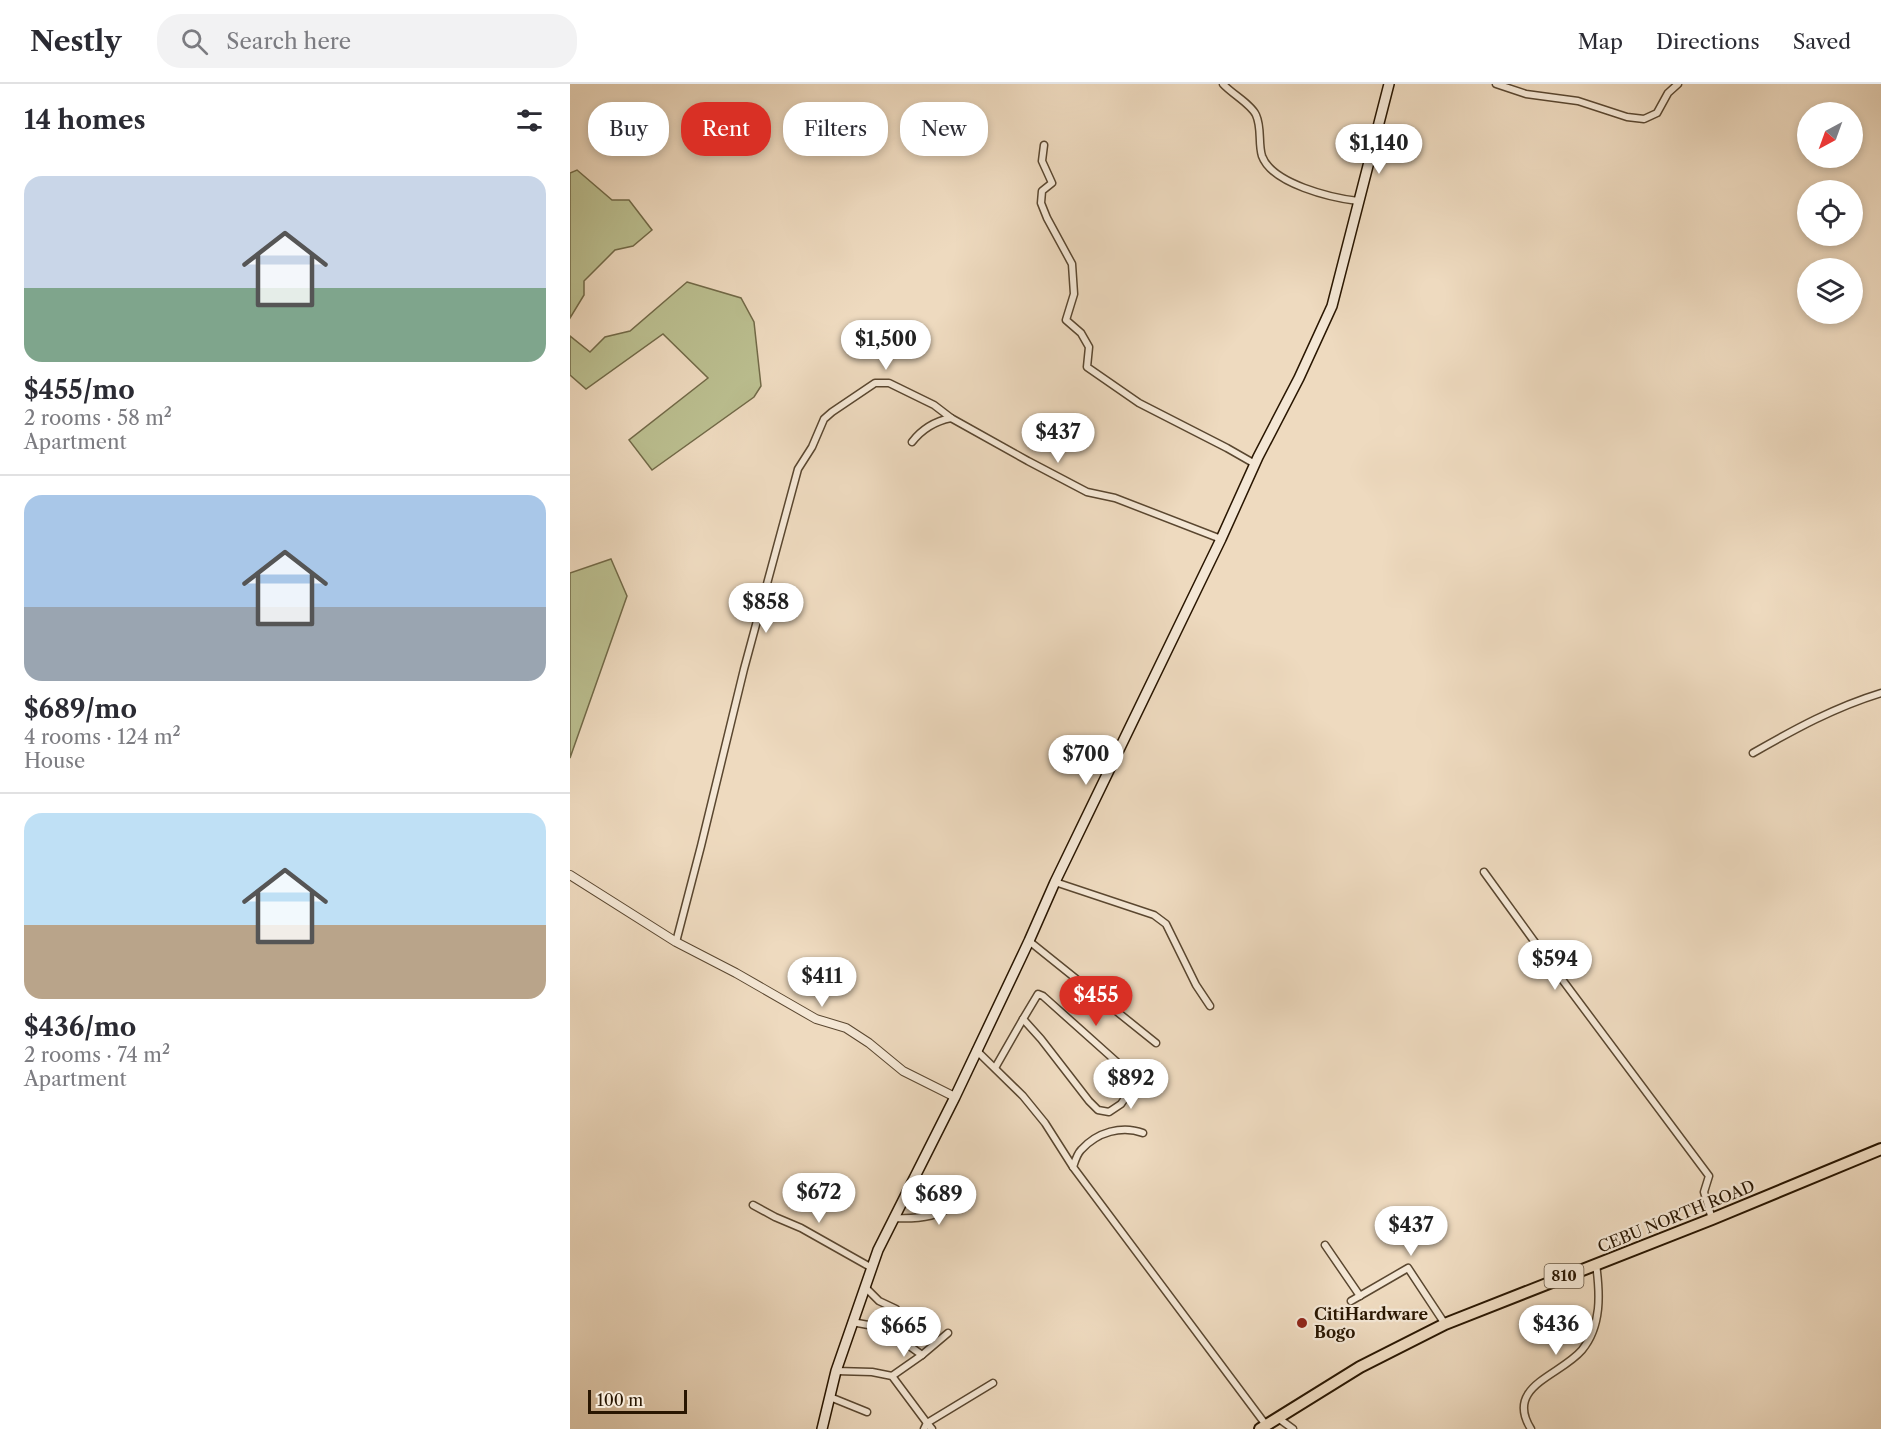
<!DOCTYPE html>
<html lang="en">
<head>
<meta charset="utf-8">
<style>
  :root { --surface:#fff; --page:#f2f2f3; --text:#2b2b33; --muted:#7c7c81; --line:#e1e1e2; --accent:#d93025 }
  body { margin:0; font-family:"Libre Caslon Text",serif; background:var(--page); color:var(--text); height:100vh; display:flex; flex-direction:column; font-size:22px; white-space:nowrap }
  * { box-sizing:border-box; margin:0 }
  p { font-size:20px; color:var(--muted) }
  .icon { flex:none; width:33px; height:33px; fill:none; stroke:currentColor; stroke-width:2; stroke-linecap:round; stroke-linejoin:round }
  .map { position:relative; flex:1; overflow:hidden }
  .details { display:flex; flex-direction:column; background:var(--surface); width:570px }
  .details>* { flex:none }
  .top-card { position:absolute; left:18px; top:18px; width:570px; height:54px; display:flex; gap:12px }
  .needle { width:39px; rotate:221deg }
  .buttons { position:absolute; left:1227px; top:18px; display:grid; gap:12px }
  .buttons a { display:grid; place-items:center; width:66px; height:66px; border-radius:50%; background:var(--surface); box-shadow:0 3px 9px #0003; font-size:30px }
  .scale { position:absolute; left:18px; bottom:15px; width:99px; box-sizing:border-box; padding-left:6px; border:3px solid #291601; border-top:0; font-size:16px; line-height:21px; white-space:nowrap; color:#291601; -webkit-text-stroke:4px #f4e7d5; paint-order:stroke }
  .price { position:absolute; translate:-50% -51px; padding:0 14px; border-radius:21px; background:#fff; color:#222; font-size:20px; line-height:39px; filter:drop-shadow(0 2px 3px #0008) }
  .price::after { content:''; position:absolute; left:50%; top:36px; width:18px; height:14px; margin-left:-9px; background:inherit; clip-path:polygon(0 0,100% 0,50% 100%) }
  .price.active { background:var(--accent); color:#fff }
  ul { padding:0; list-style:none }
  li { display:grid; align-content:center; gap:12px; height:318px; padding:0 24px }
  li+li { border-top:2px solid var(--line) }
  li span { display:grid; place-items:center; height:186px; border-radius:18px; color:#555 }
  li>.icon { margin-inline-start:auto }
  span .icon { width:108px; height:108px; fill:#fffc; stroke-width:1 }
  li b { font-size:26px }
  h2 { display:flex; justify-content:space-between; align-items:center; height:72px; padding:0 24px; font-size:26px }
  .tag { padding:0 21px; border-radius:24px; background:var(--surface); box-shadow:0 3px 9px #0003; font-size:21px; line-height:54px }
  .tag.active { background:var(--accent); color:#fff }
  header { display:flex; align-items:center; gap:36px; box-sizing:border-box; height:84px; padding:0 30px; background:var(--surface); border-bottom:2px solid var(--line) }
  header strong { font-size:28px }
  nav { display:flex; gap:33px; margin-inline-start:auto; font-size:21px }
  .search { width:420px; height:54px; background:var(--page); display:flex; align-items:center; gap:15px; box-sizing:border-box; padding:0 21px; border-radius:24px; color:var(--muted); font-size:22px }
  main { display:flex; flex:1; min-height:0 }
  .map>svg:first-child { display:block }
</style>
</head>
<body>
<header>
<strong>Nestly</strong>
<div class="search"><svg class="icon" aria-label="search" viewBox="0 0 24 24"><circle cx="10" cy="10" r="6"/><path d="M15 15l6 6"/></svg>Search here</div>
<nav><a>Map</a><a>Directions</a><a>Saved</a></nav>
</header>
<main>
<section class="details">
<h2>14 homes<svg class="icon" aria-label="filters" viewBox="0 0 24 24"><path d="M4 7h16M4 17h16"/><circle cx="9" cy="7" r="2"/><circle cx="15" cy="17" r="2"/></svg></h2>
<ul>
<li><span style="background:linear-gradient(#c9d6e8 60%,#7fa58c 0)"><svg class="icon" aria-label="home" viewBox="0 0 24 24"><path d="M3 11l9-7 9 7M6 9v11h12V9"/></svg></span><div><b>$455/mo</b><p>2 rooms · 58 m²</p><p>Apartment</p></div></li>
<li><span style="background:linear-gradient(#a9c7e8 60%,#9aa5b1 0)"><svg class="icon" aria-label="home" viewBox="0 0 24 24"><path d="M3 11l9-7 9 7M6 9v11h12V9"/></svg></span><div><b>$689/mo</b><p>4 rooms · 124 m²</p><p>House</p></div></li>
<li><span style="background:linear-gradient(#bfe0f5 60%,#b9a48a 0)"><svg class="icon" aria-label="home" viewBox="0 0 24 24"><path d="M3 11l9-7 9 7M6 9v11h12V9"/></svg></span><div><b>$436/mo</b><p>2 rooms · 74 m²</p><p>Apartment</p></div></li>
</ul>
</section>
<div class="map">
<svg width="1311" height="1345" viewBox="0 0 1311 1345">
  <rect width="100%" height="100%" fill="#eedabf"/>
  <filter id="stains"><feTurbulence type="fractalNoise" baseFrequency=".00333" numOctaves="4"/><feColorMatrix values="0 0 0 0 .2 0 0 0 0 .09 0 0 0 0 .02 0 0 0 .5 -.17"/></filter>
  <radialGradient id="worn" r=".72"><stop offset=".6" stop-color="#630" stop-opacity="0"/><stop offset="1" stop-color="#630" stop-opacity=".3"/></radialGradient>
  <g fill="#bbbf90" stroke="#726a48" stroke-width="1.5">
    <polygon points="7,86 42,116 59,116 82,146 63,162 45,166 14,197 14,211 0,234 0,89"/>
    <polygon points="117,198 171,214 184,238 191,302 184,313 82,386 59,356 138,294 93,250 16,305 0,291 0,252 20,268 35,253 60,247"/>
    <polygon points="41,475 57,512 0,674 0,489"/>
  </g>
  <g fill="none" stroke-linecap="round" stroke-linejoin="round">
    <defs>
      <g id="minor">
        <path d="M 653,0 C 662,10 681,20 686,31 C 692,44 688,59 692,72 C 702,100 762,114 788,117"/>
        <polyline points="926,0 956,10 1008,17 1057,33 1074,35 1087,29 1098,9 1108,0"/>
        <polyline points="474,61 472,77 482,99 472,107 471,119 477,134 502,180 504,210 496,236 511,249 519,263 517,283 569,319 657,364 685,380"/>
        <path d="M 342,358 C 352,345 366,337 381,334 L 458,377 L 517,408 L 545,414 L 651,455"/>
        <path d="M 1183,669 C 1225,645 1265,623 1311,609"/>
        <polyline points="914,788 985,886 1139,1092 1134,1108 1142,1135"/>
        <polyline points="485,798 584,831 596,840 626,901 640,922"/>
        <polyline points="459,857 586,959"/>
        <polyline points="106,858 131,762 174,585 228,385 242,363 254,335 262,328 305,299 319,299 364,321 381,334"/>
        <polygon points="468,910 473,912 548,979 560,993 563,999 562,1004 551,1020 539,1028 528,1026 519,1017 471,955 453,935"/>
        <polyline points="406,966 453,1012 475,1039 503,1083 696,1341"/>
        <polyline points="425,984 453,935"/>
        <path d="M 503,1083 C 505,1077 507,1070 511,1066 C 527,1048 552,1041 573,1049"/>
        <polyline points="183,1121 205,1133 231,1144 302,1184"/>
        <path d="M 323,1134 C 341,1135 365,1134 380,1123 C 386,1118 391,1110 395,1104"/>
        <polyline points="755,1161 790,1212"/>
        <polyline points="295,1203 309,1217 326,1225"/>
        <polyline points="781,1217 838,1184 875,1240"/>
        <polyline points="282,1238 309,1243 324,1251 352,1271 378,1249"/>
        <polyline points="266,1287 302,1288 322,1292 357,1339 423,1299"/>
        <polyline points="322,1292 352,1271"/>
        <polyline points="260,1313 297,1328"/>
        <polyline points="708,1334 723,1345"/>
        <polyline points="354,1345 357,1339 362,1345"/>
        <path d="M 961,1345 C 934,1302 990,1292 1012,1266 C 1032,1242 1030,1209 1026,1180"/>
      </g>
      <polyline id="tertiary" points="0,791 106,858 166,889 246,935 276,944 299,959 333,987 385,1013"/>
      <polyline id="secondary" points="252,1345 266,1287 308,1166 385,1013 459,857 485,798 651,455 688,373 729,294 762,222 819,0"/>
      <polyline id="trunk" points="690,1345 790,1283 875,1240 1142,1135 1311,1065"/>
    </defs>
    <use href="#minor" stroke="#5a4730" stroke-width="9"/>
    <use href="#tertiary" stroke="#5a4730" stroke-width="10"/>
    <use href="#secondary" stroke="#291601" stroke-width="12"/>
    <use href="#trunk" stroke="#291601" stroke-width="14"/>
    <use href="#minor" stroke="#f4e7d5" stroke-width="6"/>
    <use href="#tertiary" stroke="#f4e7d5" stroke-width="8"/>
    <use href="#secondary" stroke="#f4e7d5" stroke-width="9"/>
    <use href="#trunk" stroke="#eedabf" stroke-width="10"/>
  </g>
  <circle fill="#8f2418" stroke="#f4e7d5" stroke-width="2" cx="732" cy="1239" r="6"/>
  <g text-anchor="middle" stroke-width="4.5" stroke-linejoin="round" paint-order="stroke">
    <rect fill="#f4e7d5" stroke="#665541" stroke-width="1.5" x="974.5" y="1180" width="39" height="24" rx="4.5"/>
    <g font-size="15" font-weight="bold" fill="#291601">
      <text x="994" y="1197">810</text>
    </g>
    <g font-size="16" fill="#291601" stroke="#f4e7d5">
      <text transform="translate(1106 1132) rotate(-22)" y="6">CEBU NORTH ROAD</text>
    </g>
    <g font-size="16" font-weight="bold" fill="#291601" stroke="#f4e7d5" text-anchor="start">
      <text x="744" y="1236">CitiHardware<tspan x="744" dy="18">Bogo</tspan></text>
    </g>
  </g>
  <rect width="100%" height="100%" filter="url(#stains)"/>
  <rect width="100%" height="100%" fill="url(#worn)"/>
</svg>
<div class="buttons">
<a><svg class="needle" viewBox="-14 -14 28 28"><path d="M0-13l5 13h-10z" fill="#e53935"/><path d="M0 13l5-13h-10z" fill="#7c7c81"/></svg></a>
<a><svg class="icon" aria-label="locate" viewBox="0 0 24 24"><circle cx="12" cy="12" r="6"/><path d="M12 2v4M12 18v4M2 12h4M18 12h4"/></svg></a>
<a><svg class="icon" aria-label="layers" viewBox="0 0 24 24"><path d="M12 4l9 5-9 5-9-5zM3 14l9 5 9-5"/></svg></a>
</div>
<div class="scale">100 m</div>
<b class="price" style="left:809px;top:91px">$1,140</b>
<b class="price" style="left:316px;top:287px">$1,500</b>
<b class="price" style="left:488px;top:380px">$437</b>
<b class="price" style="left:196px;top:550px">$858</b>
<b class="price" style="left:516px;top:702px">$700</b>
<b class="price" style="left:985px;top:907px">$594</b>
<b class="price" style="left:252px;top:924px">$411</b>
<b class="price active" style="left:526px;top:943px">$455</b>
<b class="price" style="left:561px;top:1026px">$892</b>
<b class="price" style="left:249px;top:1140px">$672</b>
<b class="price" style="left:369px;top:1142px">$689</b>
<b class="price" style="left:841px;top:1173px">$437</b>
<b class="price" style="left:986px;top:1272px">$436</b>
<b class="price" style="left:334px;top:1274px">$665</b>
<div class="top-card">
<a class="tag">Buy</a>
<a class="tag active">Rent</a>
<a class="tag">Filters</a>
<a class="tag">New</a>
</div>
</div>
</main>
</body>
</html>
